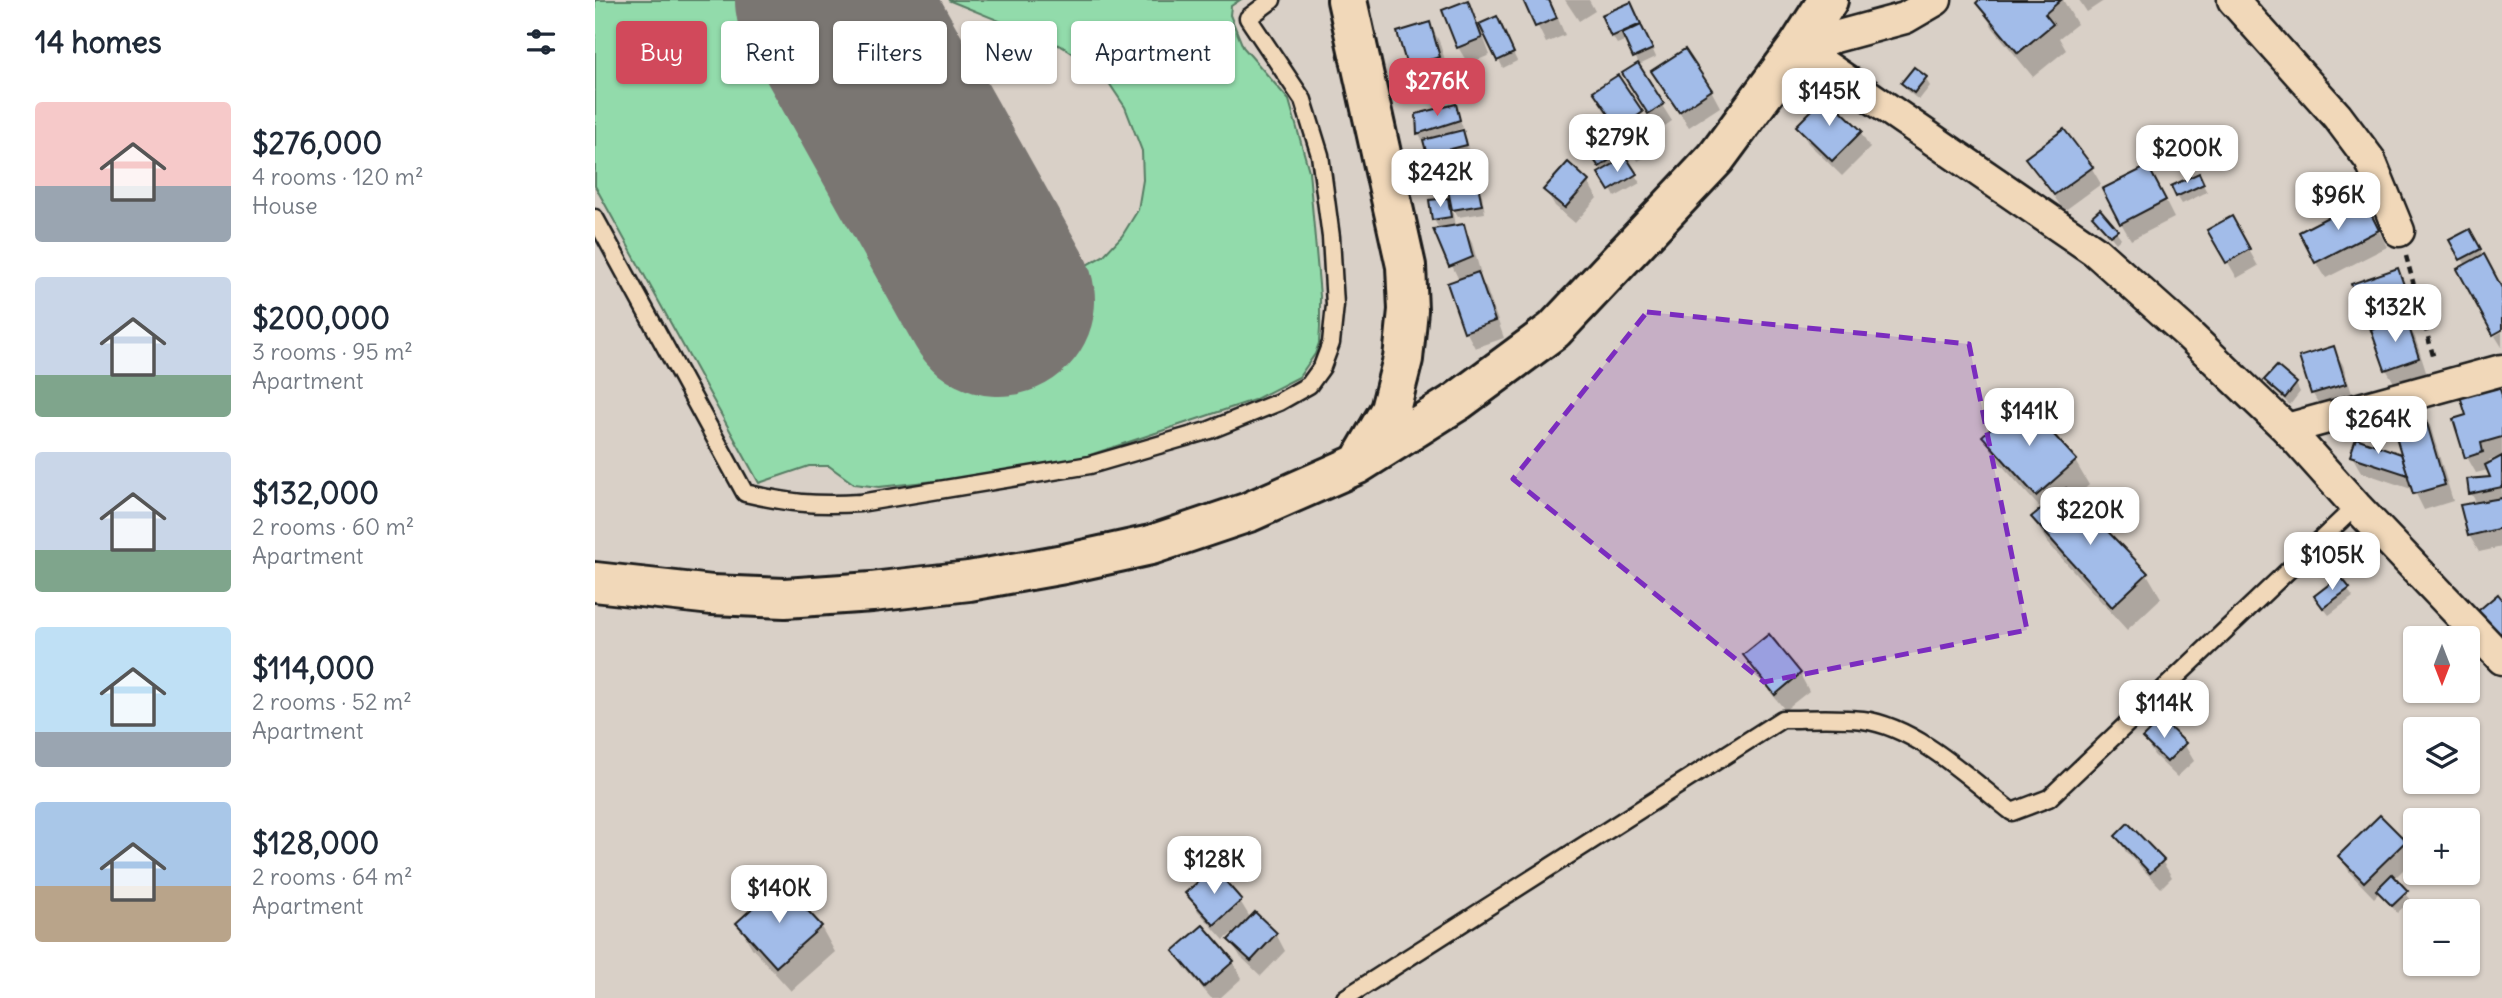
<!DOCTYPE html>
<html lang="en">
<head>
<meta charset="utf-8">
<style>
  :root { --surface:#fff; --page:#f6f6f7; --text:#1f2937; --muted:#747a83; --accent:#d1495b }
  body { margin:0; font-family:Delius,sans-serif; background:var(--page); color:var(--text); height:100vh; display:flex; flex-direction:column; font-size:26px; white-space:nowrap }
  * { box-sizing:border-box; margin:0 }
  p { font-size:23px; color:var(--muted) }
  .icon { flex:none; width:38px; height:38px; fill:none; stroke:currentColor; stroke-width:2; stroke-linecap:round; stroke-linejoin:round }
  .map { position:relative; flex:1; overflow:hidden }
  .panel { display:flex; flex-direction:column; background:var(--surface); width:595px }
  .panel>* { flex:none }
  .top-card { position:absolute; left:21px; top:21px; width:665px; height:63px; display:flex; gap:14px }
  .needle { width:46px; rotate:180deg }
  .fabs { position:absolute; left:1808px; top:626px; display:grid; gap:14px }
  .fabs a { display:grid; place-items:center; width:77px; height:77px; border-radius:7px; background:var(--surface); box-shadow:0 2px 5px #0004; font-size:35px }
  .price { position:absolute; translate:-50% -60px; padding:0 16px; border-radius:14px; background:#fff; color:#222; font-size:23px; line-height:46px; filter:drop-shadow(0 2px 4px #0008) }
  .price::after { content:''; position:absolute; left:50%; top:42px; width:21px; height:16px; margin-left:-10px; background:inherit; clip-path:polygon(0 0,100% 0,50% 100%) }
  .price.current { background:var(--accent); color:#fff }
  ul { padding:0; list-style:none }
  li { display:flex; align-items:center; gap:21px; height:175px; padding:0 35px }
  li span { display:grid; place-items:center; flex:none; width:196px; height:140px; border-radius:7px; color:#555 }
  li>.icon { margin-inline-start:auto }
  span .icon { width:84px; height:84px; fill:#fffc; stroke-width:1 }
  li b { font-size:30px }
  h2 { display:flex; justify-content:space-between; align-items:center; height:84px; padding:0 35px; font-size:30px }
  .tag { padding:0 24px; border-radius:7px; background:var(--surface); box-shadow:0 2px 5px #0004; font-size:24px; line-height:63px }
  .tag.current { background:var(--accent); color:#fff }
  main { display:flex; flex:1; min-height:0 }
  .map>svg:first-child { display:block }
</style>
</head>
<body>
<main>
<section class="panel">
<h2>14 homes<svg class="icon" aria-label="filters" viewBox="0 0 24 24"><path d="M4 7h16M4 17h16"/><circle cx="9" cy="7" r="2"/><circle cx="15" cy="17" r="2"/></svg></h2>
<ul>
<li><span style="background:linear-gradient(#f6c9c9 60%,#9aa5b1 0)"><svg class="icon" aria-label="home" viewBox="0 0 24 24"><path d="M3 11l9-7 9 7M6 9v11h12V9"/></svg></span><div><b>$276,000</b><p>4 rooms · 120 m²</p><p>House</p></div></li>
<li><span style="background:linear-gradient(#c9d6e8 70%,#7fa58c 0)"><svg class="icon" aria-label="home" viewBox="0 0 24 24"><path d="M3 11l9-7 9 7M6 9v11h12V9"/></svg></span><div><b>$200,000</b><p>3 rooms · 95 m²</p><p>Apartment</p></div></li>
<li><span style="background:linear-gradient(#c9d6e8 70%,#7fa58c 0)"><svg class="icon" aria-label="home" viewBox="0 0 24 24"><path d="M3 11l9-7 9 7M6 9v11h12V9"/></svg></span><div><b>$132,000</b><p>2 rooms · 60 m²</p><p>Apartment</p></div></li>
<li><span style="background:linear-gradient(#bfe0f5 75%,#9aa5b1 0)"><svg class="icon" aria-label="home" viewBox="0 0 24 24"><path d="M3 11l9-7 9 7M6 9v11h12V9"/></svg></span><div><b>$114,000</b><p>2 rooms · 52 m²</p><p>Apartment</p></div></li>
<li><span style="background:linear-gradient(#a9c7e8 60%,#b9a48a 0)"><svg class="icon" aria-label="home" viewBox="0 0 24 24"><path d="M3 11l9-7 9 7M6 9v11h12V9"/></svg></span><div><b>$128,000</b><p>2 rooms · 64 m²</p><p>Apartment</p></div></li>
</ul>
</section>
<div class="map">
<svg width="1907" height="998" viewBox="0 0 1907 998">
  <rect width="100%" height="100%" fill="#d9d0c7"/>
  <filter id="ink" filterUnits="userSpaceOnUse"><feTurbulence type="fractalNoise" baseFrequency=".0143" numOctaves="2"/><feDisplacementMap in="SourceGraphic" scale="14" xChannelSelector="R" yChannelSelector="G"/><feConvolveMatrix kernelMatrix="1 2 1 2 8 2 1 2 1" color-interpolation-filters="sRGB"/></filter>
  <g filter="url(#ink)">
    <polygon fill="#92dbab" stroke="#577c64" stroke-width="2" points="0,0 182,0 370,332 508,256 527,236 543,210 548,180 547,151 530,107 506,71 466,46 353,0 645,0 636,6 635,15 648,47 694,100 714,171 725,296 725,327 724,343 720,354 704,377 659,400 480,460 377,477 284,487 259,484 234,466 214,466 164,483 0,186"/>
    <g fill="#0003">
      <polygon points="930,0 955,0 970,35 951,43"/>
      <polygon points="970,0 994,0 1000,11 984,21"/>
      <polygon points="1387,0 1468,0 1482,24 1464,38 1471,50 1438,77 1398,28 1383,3"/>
      <polygon points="1484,0 1510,0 1492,12"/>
      <polygon points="872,2 884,26 901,18 922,61 908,68 890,32 887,33 895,55 873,64 863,47"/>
      <polygon points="1040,12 1061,57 1042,66 1077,121 1064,130 1029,74 1044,64 1032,40 1022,44 1017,36"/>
      <polygon points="835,24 844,41 854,73 823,82 813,65"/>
      <polygon points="1022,77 1056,130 1034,144 1000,92"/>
      <polygon points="1330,78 1335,86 1324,100 1312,91 1308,83"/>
      <polygon points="1068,88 1116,90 1125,107 1094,127"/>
      <polygon points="860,106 868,128 858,131 859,134 867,132 872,139 873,153 879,163 882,179 838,188 834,180 838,162 830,141 828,141 824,134 822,115"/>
      <polygon points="1203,127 1265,132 1275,148 1247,176 1213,143"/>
      <polygon points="1062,144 1066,150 1043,161 1040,155"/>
      <polygon points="1030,149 1034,157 1030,159 1045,183 1020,197 1002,162"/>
      <polygon points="1433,158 1496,167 1506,184 1469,211"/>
      <polygon points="993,182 1002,198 980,223 960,206 951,190"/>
      <polygon points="1607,183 1612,192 1587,204 1582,196"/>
      <polygon points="1562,184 1579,218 1536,240 1526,223"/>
      <polygon points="882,187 887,195 890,213 863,217 858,209"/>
      <polygon points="852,200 857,207 860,227 868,226 877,243 886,274 883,275 892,290 909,338 880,348 871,331 854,284 864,280 840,231 845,230 839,220 836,202"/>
      <polygon points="1775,214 1792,247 1731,278 1721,262 1767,218"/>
      <polygon points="1499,216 1521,231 1526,238 1521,243"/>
      <polygon points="1636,218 1663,266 1642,278 1615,231"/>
      <polygon points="1875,231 1907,290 1907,328 1857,241"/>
      <polygon points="1802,270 1811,286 1819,308 1790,318 1793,326 1810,321 1820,337 1832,375 1801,386 1791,369 1774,320 1766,306"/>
      <polygon points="1907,332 1907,347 1900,336"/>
      <polygon points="1738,348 1748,365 1759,400 1727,410 1718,394 1706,358"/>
      <polygon points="1672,380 1701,384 1705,392 1695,405 1676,388"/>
      <polygon points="1903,386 1907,393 1907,456 1894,460 1895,464 1907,458 1907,547 1884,552 1874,535 1882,504 1876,493 1897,478 1893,470 1881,473 1872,457 1873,416"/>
      <polygon points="1825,405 1834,422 1858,501 1829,510 1819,490 1766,472 1757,456 1762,441 1809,457"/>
      <polygon points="1389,436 1480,461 1494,485 1479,499 1552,574 1566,598 1532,630 1452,542 1438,517 1447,510 1403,461"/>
      <polygon points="1745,579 1758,597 1734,615 1726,605"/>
      <polygon points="1174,636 1205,674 1214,691 1190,710 1159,672 1150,656"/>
      <polygon points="1549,738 1589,744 1599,761 1582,777 1559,755"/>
      <polygon points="1522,836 1567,861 1577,877 1566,888 1531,852"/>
      <polygon points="1809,842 1819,859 1799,879 1816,900 1802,913 1785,892 1779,898 1755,873 1745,856"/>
      <polygon points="186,884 226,927 240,952 196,991 157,948 143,923"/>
      <polygon points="593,893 645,901 656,919 681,934 690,951 666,976 645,956 635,940 645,930 643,928 629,940 602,910"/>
      <polygon points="580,952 638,962 647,978 625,998 616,998 590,968"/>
    </g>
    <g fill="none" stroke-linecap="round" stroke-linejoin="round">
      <polyline stroke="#7a7672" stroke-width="192" points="236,0 404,300"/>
    </g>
    <g fill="#a2bce9" stroke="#1c1c1c" stroke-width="2">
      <polygon points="873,0 887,38 862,48 847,10"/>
      <polygon points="928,0 954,0 962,18 940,27"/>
      <polygon points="1384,0 1466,0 1450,14 1458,24 1423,53 1381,3"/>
      <polygon points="1036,2 1046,24 1016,37 1006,15"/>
      <polygon points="902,16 919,53 902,61 884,24"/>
      <polygon points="835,22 845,57 812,66 802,32"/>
      <polygon points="1046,25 1058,49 1038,58 1027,34"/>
      <polygon points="1090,49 1117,90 1084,112 1056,71"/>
      <polygon points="1043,63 1069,104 1053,114 1027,73"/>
      <polygon points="1319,67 1332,77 1319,93 1306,83"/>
      <polygon points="1023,75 1048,112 1024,129 998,91"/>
      <polygon points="1231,96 1267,131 1237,161 1201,126"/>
      <polygon points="861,104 865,120 822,134 821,114"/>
      <polygon points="1051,120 1063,142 1037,154 1026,132"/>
      <polygon points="1469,129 1498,167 1459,195 1430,158"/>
      <polygon points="868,130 872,145 832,155 828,140"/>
      <polygon points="1022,135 1032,148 1004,167 995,154"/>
      <polygon points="876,153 879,172 832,181 829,162"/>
      <polygon points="1031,157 1042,174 1014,191 1003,173"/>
      <polygon points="973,162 994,181 970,208 948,190"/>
      <polygon points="1553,166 1571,200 1525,224 1507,189"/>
      <polygon points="1604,173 1609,184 1581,197 1576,186"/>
      <polygon points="883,185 887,205 857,210 853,190"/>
      <polygon points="853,198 856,217 837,220 834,200"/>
      <polygon points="1760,203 1767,216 1775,212 1784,230 1720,263 1704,232"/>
      <polygon points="1505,209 1523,230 1515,236 1497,216"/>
      <polygon points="1637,216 1655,249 1631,263 1612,230"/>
      <polygon points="869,224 878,257 854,267 838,229"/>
      <polygon points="1875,229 1886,249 1865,260 1854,240"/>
      <polygon points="1889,254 1907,288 1907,330 1898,335 1862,269"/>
      <polygon points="1803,268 1811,291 1765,307 1756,284"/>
      <polygon points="883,272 900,321 869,332 852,283"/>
      <polygon points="1784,304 1792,325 1776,330 1769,310"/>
      <polygon points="1811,318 1824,358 1790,370 1776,330"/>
      <polygon points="1739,346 1751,384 1716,394 1704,357"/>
      <polygon points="1682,366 1702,383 1690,398 1669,380"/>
      <polygon points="1903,384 1907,395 1907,437 1886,443 1888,452 1870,458 1858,419 1871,415 1865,396"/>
      <polygon points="1427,400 1482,460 1441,496 1387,436"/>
      <polygon points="1826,403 1850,485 1818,494 1794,413"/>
      <polygon points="1761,438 1806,454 1813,475 1755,456"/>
      <polygon points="1907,456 1907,487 1874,494 1872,479 1895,477 1890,465"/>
      <polygon points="1471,488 1553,573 1517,607 1436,517"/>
      <polygon points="1907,498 1907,528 1873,536 1865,505"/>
      <polygon points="1745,576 1755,588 1728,608 1719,596"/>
      <polygon points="1903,594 1907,599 1907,646 1877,616"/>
      <polygon points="1174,634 1206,673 1180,695 1148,655"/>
      <polygon points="1566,719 1591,743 1572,762 1547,738"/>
      <polygon points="1785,815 1811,841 1769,882 1743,856"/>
      <polygon points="1533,823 1569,860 1555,873 1520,836"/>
      <polygon points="619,868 647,900 619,925 590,893"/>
      <polygon points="1797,874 1813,891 1797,906 1781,890"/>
      <polygon points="186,882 227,926 181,967 141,923"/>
      <polygon points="660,912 682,933 656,961 633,940"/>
      <polygon points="608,925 639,961 609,987 578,951"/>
    </g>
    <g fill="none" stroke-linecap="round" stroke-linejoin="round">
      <defs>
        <g id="lane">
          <path d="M 0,218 L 150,493 C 193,503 221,506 265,503 L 495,465 L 615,430 L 684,402 L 714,385 L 727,367 L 736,343 L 740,305 L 736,237 L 725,155 L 708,100 L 653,18 L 677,0"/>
          <path d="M 750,998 L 1187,719 C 1213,719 1242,717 1268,720 C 1322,727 1375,779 1417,812 L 1454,798 L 1761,506"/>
        </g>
        <g id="street">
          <polyline points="1638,0 1742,116 1775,160 1804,231"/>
          <polyline points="1203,47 1500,251 1594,335 1692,429 1761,506 1907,659"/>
          <polyline points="1203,47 1310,18 1341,0"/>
          <polyline points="1692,429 1907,370"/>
        </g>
        <g id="secondary">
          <polyline points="752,0 811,266 813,310 808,359 795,410 768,456"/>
          <polyline points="0,582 117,595 190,598 277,592 374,581 469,564 556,545 654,512 763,464 863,401 959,330 1121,158 1203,47 1233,0"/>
        </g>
      </defs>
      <use href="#lane" stroke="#1c1c1c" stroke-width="21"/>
      <use href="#street" stroke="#1c1c1c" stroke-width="35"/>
      <use href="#secondary" stroke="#1c1c1c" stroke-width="44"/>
      <polyline stroke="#1c1c1c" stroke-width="4.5" stroke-dasharray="7 5" stroke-linecap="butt" points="1811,256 1839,359"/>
      <use href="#lane" stroke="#f1d8b9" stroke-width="16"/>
      <use href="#street" stroke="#f1d8b9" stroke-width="30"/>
      <use href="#secondary" stroke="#f1d8b9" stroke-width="38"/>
    </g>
  </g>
  <path fill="#7b2cbf" fill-opacity="0.2" stroke="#7b2cbf" stroke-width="5" stroke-dasharray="14 9" stroke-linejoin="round" d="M 1052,312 L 1374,344 L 1432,630 L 1169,682 L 918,479 Z"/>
</svg>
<div class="fabs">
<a><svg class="needle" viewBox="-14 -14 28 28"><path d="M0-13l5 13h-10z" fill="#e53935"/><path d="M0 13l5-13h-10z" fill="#747a83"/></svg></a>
<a><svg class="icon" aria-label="layers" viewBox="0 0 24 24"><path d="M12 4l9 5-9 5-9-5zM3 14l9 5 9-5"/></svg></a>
<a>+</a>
<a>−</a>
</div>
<b class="price current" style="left:842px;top:118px">$276K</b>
<b class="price" style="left:1234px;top:128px">$145K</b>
<b class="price" style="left:1022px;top:174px">$279K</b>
<b class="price" style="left:1592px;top:185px">$200K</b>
<b class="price" style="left:845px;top:209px">$242K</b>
<b class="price" style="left:1743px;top:232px">$96K</b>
<b class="price" style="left:1800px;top:344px">$132K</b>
<b class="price" style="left:1434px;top:448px">$141K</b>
<b class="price" style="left:1783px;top:456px">$264K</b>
<b class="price" style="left:1495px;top:547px">$220K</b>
<b class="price" style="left:1737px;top:592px">$105K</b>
<b class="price" style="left:1569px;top:740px">$114K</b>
<b class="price" style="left:619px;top:896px">$128K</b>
<b class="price" style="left:184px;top:925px">$140K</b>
<div class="top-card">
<a class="tag current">Buy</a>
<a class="tag">Rent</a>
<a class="tag">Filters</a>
<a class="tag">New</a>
<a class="tag">Apartment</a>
</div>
</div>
</main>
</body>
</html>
